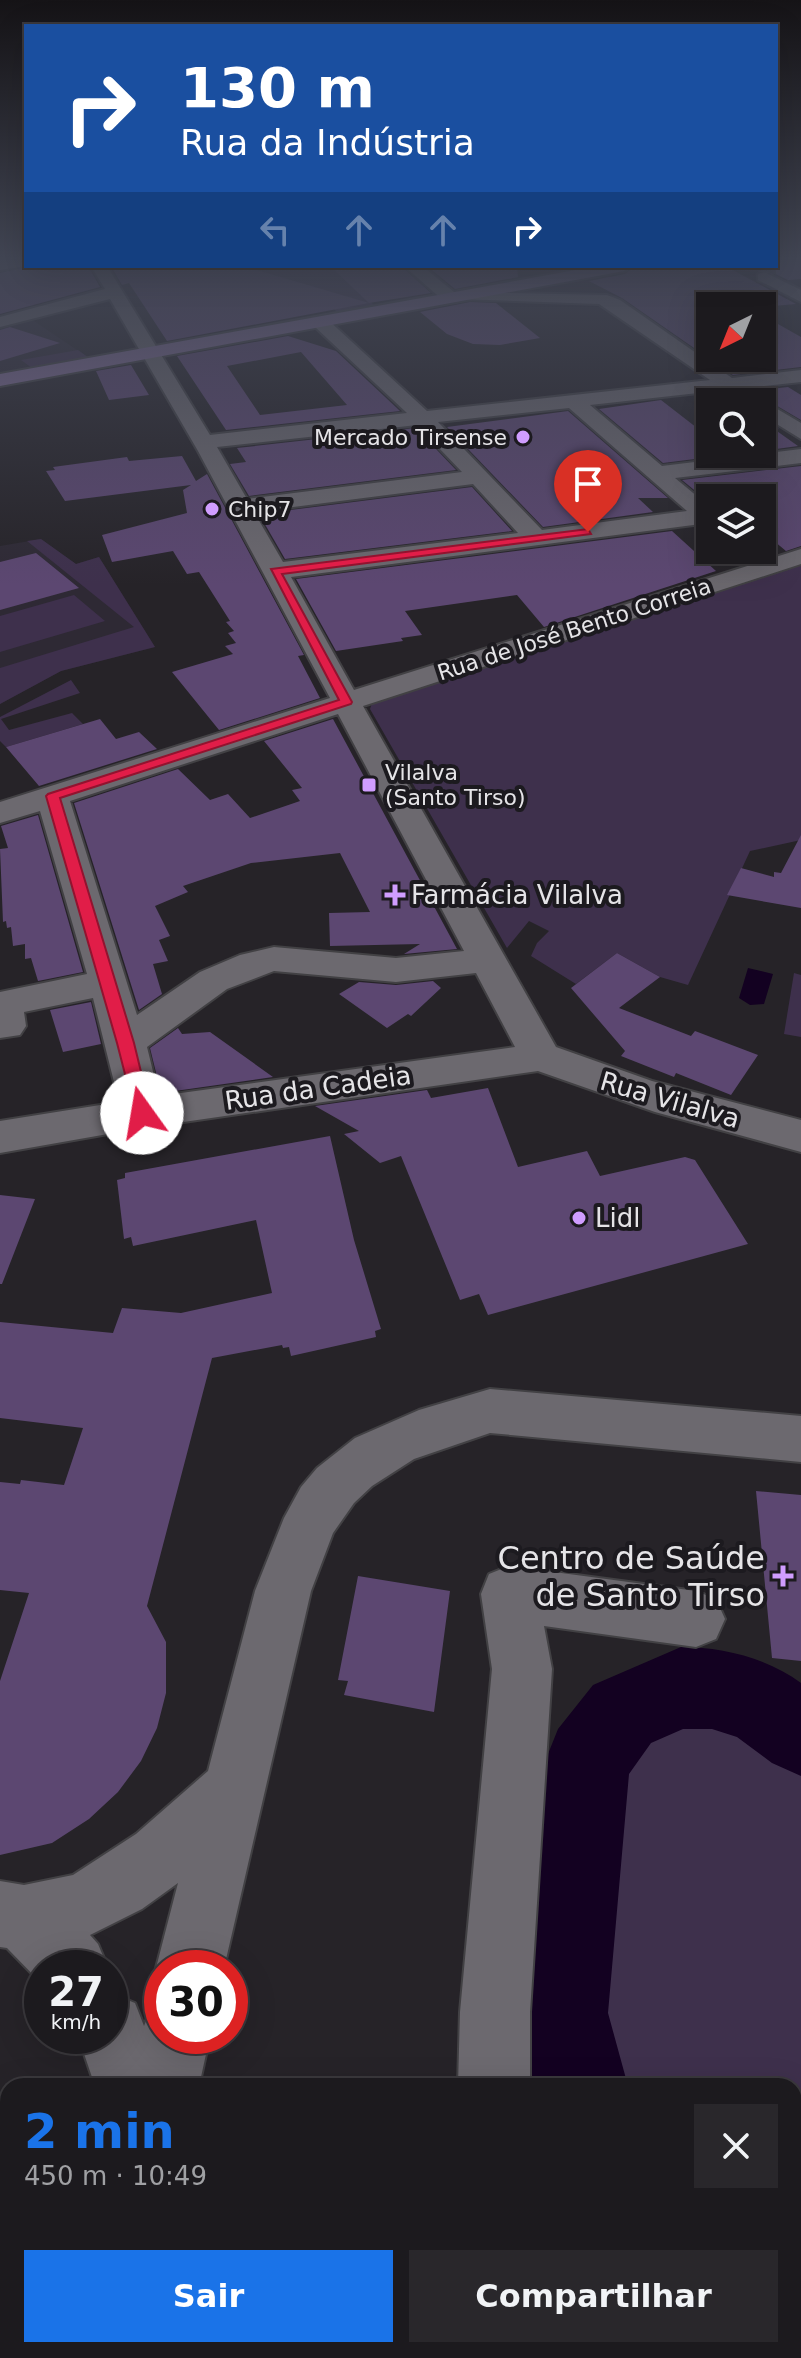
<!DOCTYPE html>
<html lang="pt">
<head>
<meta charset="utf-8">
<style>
	:root { --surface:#1c1a1e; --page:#29272b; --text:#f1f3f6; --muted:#a0a1a4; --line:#3a383c; --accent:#1a73e8 }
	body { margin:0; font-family:"DejaVu Sans",sans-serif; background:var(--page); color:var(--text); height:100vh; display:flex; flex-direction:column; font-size:30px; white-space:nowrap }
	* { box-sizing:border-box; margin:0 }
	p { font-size:26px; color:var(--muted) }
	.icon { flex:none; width:44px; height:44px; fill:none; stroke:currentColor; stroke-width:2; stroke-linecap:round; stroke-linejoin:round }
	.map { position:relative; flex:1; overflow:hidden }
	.sheet { position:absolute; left:0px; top:2078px; width:802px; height:280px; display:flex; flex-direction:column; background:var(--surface); border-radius:24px 24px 0 0; box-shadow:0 8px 32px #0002,0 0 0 2px var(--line) }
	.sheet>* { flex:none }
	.banner { position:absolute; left:24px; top:24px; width:754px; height:244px; border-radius:0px; box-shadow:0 8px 32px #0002,0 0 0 2px var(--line); background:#1a4fa0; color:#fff; overflow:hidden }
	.needle { width:52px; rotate:223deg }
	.fabs { position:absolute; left:696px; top:292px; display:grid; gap:16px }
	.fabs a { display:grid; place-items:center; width:80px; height:80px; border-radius:0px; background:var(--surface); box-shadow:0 8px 32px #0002,0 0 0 2px var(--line); font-size:40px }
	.speed { position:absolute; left:24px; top:1950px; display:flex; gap:16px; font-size:40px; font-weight:700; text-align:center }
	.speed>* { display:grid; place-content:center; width:104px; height:104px; border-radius:50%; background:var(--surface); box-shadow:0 8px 32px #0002,0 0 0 2px var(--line); line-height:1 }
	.speed small { font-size:20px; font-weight:400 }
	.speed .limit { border:12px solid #d22; background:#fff; color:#111 }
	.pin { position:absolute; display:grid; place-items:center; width:68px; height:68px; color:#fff; margin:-82px -34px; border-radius:50% 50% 50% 0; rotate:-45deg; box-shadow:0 0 8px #0007 }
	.pin .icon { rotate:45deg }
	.me { position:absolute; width:88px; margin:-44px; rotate:347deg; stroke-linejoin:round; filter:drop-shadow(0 0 6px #0008) }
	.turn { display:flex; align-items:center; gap:28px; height:168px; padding:0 24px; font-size:36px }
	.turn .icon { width:104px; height:104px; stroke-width:2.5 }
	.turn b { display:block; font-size:56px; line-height:68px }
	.lanes { display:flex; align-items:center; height:76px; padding:0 24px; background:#0003; justify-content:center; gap:40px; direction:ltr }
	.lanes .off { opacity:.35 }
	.round { display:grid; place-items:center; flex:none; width:84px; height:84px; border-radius:0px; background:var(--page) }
	.overview { display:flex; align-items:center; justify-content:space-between; height:136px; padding:0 24px }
	h1 { font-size:48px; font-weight:800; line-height:60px; color:var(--accent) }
	.action { display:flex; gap:16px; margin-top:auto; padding:16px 24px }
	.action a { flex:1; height:92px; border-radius:0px; background:var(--accent); color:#fff; font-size:32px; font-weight:800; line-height:92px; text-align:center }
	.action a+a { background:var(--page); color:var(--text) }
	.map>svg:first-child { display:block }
	.built { fill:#2e2934 }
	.green { fill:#3e304c }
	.water { fill:#130121 }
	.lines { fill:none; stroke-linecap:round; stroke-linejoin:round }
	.river { fill:#130121; fill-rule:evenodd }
	.building { fill:#5c4771; fill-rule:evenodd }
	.minor-casing { stroke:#424144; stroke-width:4 }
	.major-casing { stroke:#424144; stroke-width:4 }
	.minor { fill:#6c696f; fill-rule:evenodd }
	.major { fill:#836d98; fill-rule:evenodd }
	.route { fill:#e11d48; stroke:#92132f; stroke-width:2 }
	.poi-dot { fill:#d09dff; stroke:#1c1a1f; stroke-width:3 }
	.labels { text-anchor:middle; stroke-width:8; stroke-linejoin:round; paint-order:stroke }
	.far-poi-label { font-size:22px; fill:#e5e4e7; stroke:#1c1a1f; text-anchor:start }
	.far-street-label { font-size:22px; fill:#e5e4e7; stroke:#1c1a1f }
	.poi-label { font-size:26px; fill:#e5e4e7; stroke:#1c1a1f; text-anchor:start }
	.street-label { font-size:26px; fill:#e5e4e7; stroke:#1c1a1f }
	.near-poi-label { font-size:32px; fill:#e5e4e7; stroke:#1c1a1f; text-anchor:end }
</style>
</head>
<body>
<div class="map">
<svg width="801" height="2358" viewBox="0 0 801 2358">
	<rect width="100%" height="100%" fill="#262328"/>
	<!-- built -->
	<path class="built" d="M28,317L89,358L0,374V325Z
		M41,539L76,564L99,557L155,647L61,671L0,704V546Z"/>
	<!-- green -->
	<path class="green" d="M258,266H331L375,306L337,312L317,291L225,285Z
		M78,350L89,358L32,368L21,360Z
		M41,539L76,564L99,557L155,647L61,671L0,704V668L134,627L27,541Z
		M801,564V840L750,851L688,985L660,977L617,953L576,984L531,956L537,943L549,931L529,921L507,948L370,709L372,703Z
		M74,595L105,621L0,652V616Z
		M71,680L80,693L1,719L9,730L72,713L83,724L6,747L0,741V717Z
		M794,973L801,975V1037L784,1034Z
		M707,1696L754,1712L801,1746V2358H680L677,2350H794V2086H594L571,2008L595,1786L619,1732L672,1702Z"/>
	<!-- water -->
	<path class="water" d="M748,968L773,974L764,1004L750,1005L739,998Z"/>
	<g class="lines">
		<!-- river -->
		<path class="river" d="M681,1647C722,1647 768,1658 801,1683V1776L772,1763L737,1737L712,1729H683L651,1743L629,1774L608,2013L628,2086H530L512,2013L546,1759L558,1729L593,1685Z
			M604,2350H714L717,2358H607Z"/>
	</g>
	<!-- building -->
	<path class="building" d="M776,255H801V279L788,280L776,274Z
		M29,266H88L100,287L0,314V273Z
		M111,266H243L369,303L167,341L129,283L122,285Z
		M330,266H401L431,293L369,303Z
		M427,266H517L518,277L455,289Z
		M635,266H725L796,304L762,307L710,306V358H762V315L801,337V367L733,375L622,298L589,281L625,274Z
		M470,302L496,303L540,338L500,345L473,344L447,334L420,312Z
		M10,327L60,343L0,361V330Z
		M288,336L336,351L400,411L226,430L177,356ZM301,352L347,405L260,415L227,366Z
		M131,365L149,395L109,400L96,371Z
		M788,387L801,395V420L762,397V390Z
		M661,400L710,438V454H735L663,463L599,409Z
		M568,411L668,498H638L653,512L543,527L447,427Z
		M762,419L779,429H774L798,446L762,451Z
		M416,428L456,470L249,496L230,464L246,462L237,448Z
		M182,456L196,481L207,474L304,655L298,656L320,698L219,730L172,672L233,654L225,646L236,643L228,633L234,631L226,622L230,621L199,572L187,574L173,551L112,562L102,535L187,513L183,490L191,485L65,501L46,471L55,470L53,467L127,457L129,461Z
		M801,466V546L786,551L762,531V498H704L682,480Z
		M472,487L512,531L285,559L259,514Z
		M672,531L716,571L544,627L517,595L405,611L422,635L401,638L403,641L336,651L296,579Z
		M36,553L79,588L0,610V562Z
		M100,719L116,739L139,732L157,749L39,786L6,747Z
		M333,719L457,949L404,954L420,944L330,946L329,913L370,912L340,853L251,863L183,886L188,892L155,906L170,936L159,940L168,961L153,964L162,994L139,1010L74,803L178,769L210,800L228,794L250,818L300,801L292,790L302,788L264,741Z
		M38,815L83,972L38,981L31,958L25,959V944L13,946L11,927L7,928L6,921L3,922L0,849L8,848L1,826Z
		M801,835V908L727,895L741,868L774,877V872L781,873Z
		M617,953L660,977L619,1008L691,1036L695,1031L758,1055L731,1095L676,1073L674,1077L621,1056L625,1051L571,988Z
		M433,981L441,988L411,1016L408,1014L387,1028L339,994L359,982L396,985Z
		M91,1002L101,1044L63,1052L50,1010Z
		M178,1028L182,1034L210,1032L273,1077L161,1093L150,1048Z
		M488,1088L518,1167L587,1151L600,1176L685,1157L695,1160L748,1244L488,1315L479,1294L460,1300L401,1156L380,1163L344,1134L359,1131L315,1106L427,1090L431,1098Z
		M330,1136L354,1240L381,1329L375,1331L376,1337L291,1356L289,1347L283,1348L282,1345L212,1358L147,1606L166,1642V1693L157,1728L141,1761L118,1792L89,1819L52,1843L0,1855V1681L29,1593L0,1590V1482L20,1484L21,1480L64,1485L83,1428L0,1418V1322L113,1333L122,1308L181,1313L272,1293L256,1220L133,1246L131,1237L124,1239L117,1180L125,1178V1173Z
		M0,1195L35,1199L2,1284H0Z
		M756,1491L801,1495V1661L772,1658Z
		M358,1576L450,1591L434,1712L344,1695L348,1681L338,1680Z"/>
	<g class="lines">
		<!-- minor casing -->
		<g class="minor-casing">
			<path id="minor" d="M26,256V266L0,270V260Z
				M91,266H107L210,435L407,413L314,326L311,322L320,317L326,318L427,411L710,380L599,304L457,299L444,301L404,266H422L454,292L607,295L620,300L732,378L801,370V382L747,388L750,392L740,398L725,390L590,405L662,466L801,449V463L675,478L710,507V526L701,524L291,577L354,690L801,549V564L363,706L556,1047L652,1081L801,1120V1152L655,1112L538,1071L142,1128L0,1153V1121L119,1102L93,998L24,1012L26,1026L20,1035L0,1038V992L87,974L40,811L0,823V802L330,698L198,451L110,299L0,327V317L105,289ZM569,408L687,511L542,530L438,422ZM417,425L462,472L247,499L217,447ZM473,484L518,533L283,562L254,512ZM338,714L464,951L396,958L274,947L240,955L200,972L137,1015L70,801ZM274,971L396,982L476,973L515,1047L159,1096L147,1047L227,989Z
				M764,272L801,290V302L758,280V274Z
				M762,400L801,423V439L762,415V402H755Z
				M490,1389L801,1416V1462L490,1433L414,1459L372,1486L354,1503L333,1533L311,1591L224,1968H162V1983L156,1968L178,1883L142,1909L90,1935L98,1944L108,1968H42V1984L7,1948L0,1947V1881L24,1885L73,1875L136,1834L208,1771L255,1591L284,1518L301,1487L317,1468L355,1438L419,1410Z
				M509,1566L696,1591L716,1599L725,1619L716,1639L696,1647L544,1626L552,1669L530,2012V2086H458L460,2012L492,1669L481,1594L489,1574Z
				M110,1993L135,2003L144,2026L150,2011L162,2006V2036H210L199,2086H95L78,2036H110Z
				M64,2350H144L142,2358H62Z
				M488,2350H568L571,2358H491Z"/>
		</g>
		<!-- major casing -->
		<g class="major-casing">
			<path id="major" d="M598,266H632L624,271L0,386V374Z"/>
		</g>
		<!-- minor -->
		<use href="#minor" class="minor"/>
		<!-- major -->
		<use href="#major" class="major"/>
	</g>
	<!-- sky -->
	<linearGradient id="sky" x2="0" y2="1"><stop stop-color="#151316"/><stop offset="0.44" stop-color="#414553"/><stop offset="1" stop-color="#414553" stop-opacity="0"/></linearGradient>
	<rect width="801" height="585" fill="url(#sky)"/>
	<!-- route -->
	<path class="route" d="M588,529L591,534L282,574L352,702L351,704L60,798L134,1043L151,1113L148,1117H136L117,1043L46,796L48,794L339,700L271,569Z"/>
	<!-- markers -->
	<g class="poi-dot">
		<circle cx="523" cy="437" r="8"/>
		<circle cx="212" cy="509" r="8"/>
		<rect x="361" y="777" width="16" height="16" rx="4"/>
		<path d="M391 883h8v8h8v8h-8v8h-8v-8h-8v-8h8z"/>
		<circle cx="579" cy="1218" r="8"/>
		<path d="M779 1564h8v8h8v8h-8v8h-8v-8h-8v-8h8z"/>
	</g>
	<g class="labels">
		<!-- far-poi labels -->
		<g class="far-poi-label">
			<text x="507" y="445" text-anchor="end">Mercado Tirsense</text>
			<text x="228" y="517">Chip7</text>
			<text x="385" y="780">Vilalva<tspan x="385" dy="25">(Santo Tirso)</tspan></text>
		</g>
		<!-- far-street labels -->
		<g class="far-street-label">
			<text transform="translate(574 629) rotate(-18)" y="8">Rua de José Bento Correia</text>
		</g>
		<!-- poi labels -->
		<g class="poi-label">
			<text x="411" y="904">Farmácia Vilalva</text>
			<text x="595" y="1227">Lidl</text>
		</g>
		<!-- street labels -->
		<g class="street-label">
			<text transform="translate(318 1088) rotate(-8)" y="9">Rua da Cadeia</text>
			<text transform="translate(670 1100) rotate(16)" y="9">Rua Vilalva</text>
		</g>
		<!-- near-poi labels -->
		<g class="near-poi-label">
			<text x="765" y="1569">Centro de Saúde<tspan x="765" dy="37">de Santo Tirso</tspan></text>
		</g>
	</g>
</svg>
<div class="fabs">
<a><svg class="needle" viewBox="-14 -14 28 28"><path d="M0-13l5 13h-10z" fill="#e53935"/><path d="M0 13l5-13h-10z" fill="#a0a1a4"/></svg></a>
<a><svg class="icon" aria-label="search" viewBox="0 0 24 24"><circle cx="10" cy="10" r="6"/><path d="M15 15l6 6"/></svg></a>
<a><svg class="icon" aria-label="layers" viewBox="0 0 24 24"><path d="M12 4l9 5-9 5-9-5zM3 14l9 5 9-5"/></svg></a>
</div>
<div class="speed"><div>27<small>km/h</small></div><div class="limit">30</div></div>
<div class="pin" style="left:588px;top:532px;background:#d93025"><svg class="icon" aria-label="arrive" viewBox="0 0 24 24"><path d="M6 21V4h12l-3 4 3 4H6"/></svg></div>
<svg class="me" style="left:142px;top:1113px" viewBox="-20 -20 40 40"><circle r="19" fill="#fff"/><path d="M0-13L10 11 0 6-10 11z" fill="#e11d48"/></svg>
<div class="banner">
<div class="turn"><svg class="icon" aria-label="right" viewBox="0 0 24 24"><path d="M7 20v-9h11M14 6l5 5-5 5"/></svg><div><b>130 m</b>Rua da Indústria</div></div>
<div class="lanes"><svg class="icon off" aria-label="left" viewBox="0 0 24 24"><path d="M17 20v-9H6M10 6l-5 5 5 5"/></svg><svg class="icon off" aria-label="ahead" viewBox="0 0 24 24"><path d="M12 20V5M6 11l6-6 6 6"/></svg><svg class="icon off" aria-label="ahead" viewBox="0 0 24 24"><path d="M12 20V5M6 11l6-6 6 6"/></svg><svg class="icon" aria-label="right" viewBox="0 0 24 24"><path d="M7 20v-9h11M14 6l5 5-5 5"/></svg></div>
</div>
<section class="sheet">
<div class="overview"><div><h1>2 min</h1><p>450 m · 10:49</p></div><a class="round"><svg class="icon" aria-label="close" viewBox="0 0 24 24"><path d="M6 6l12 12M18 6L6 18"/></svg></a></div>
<div class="action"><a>Sair</a><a>Compartilhar</a></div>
</section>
</div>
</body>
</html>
